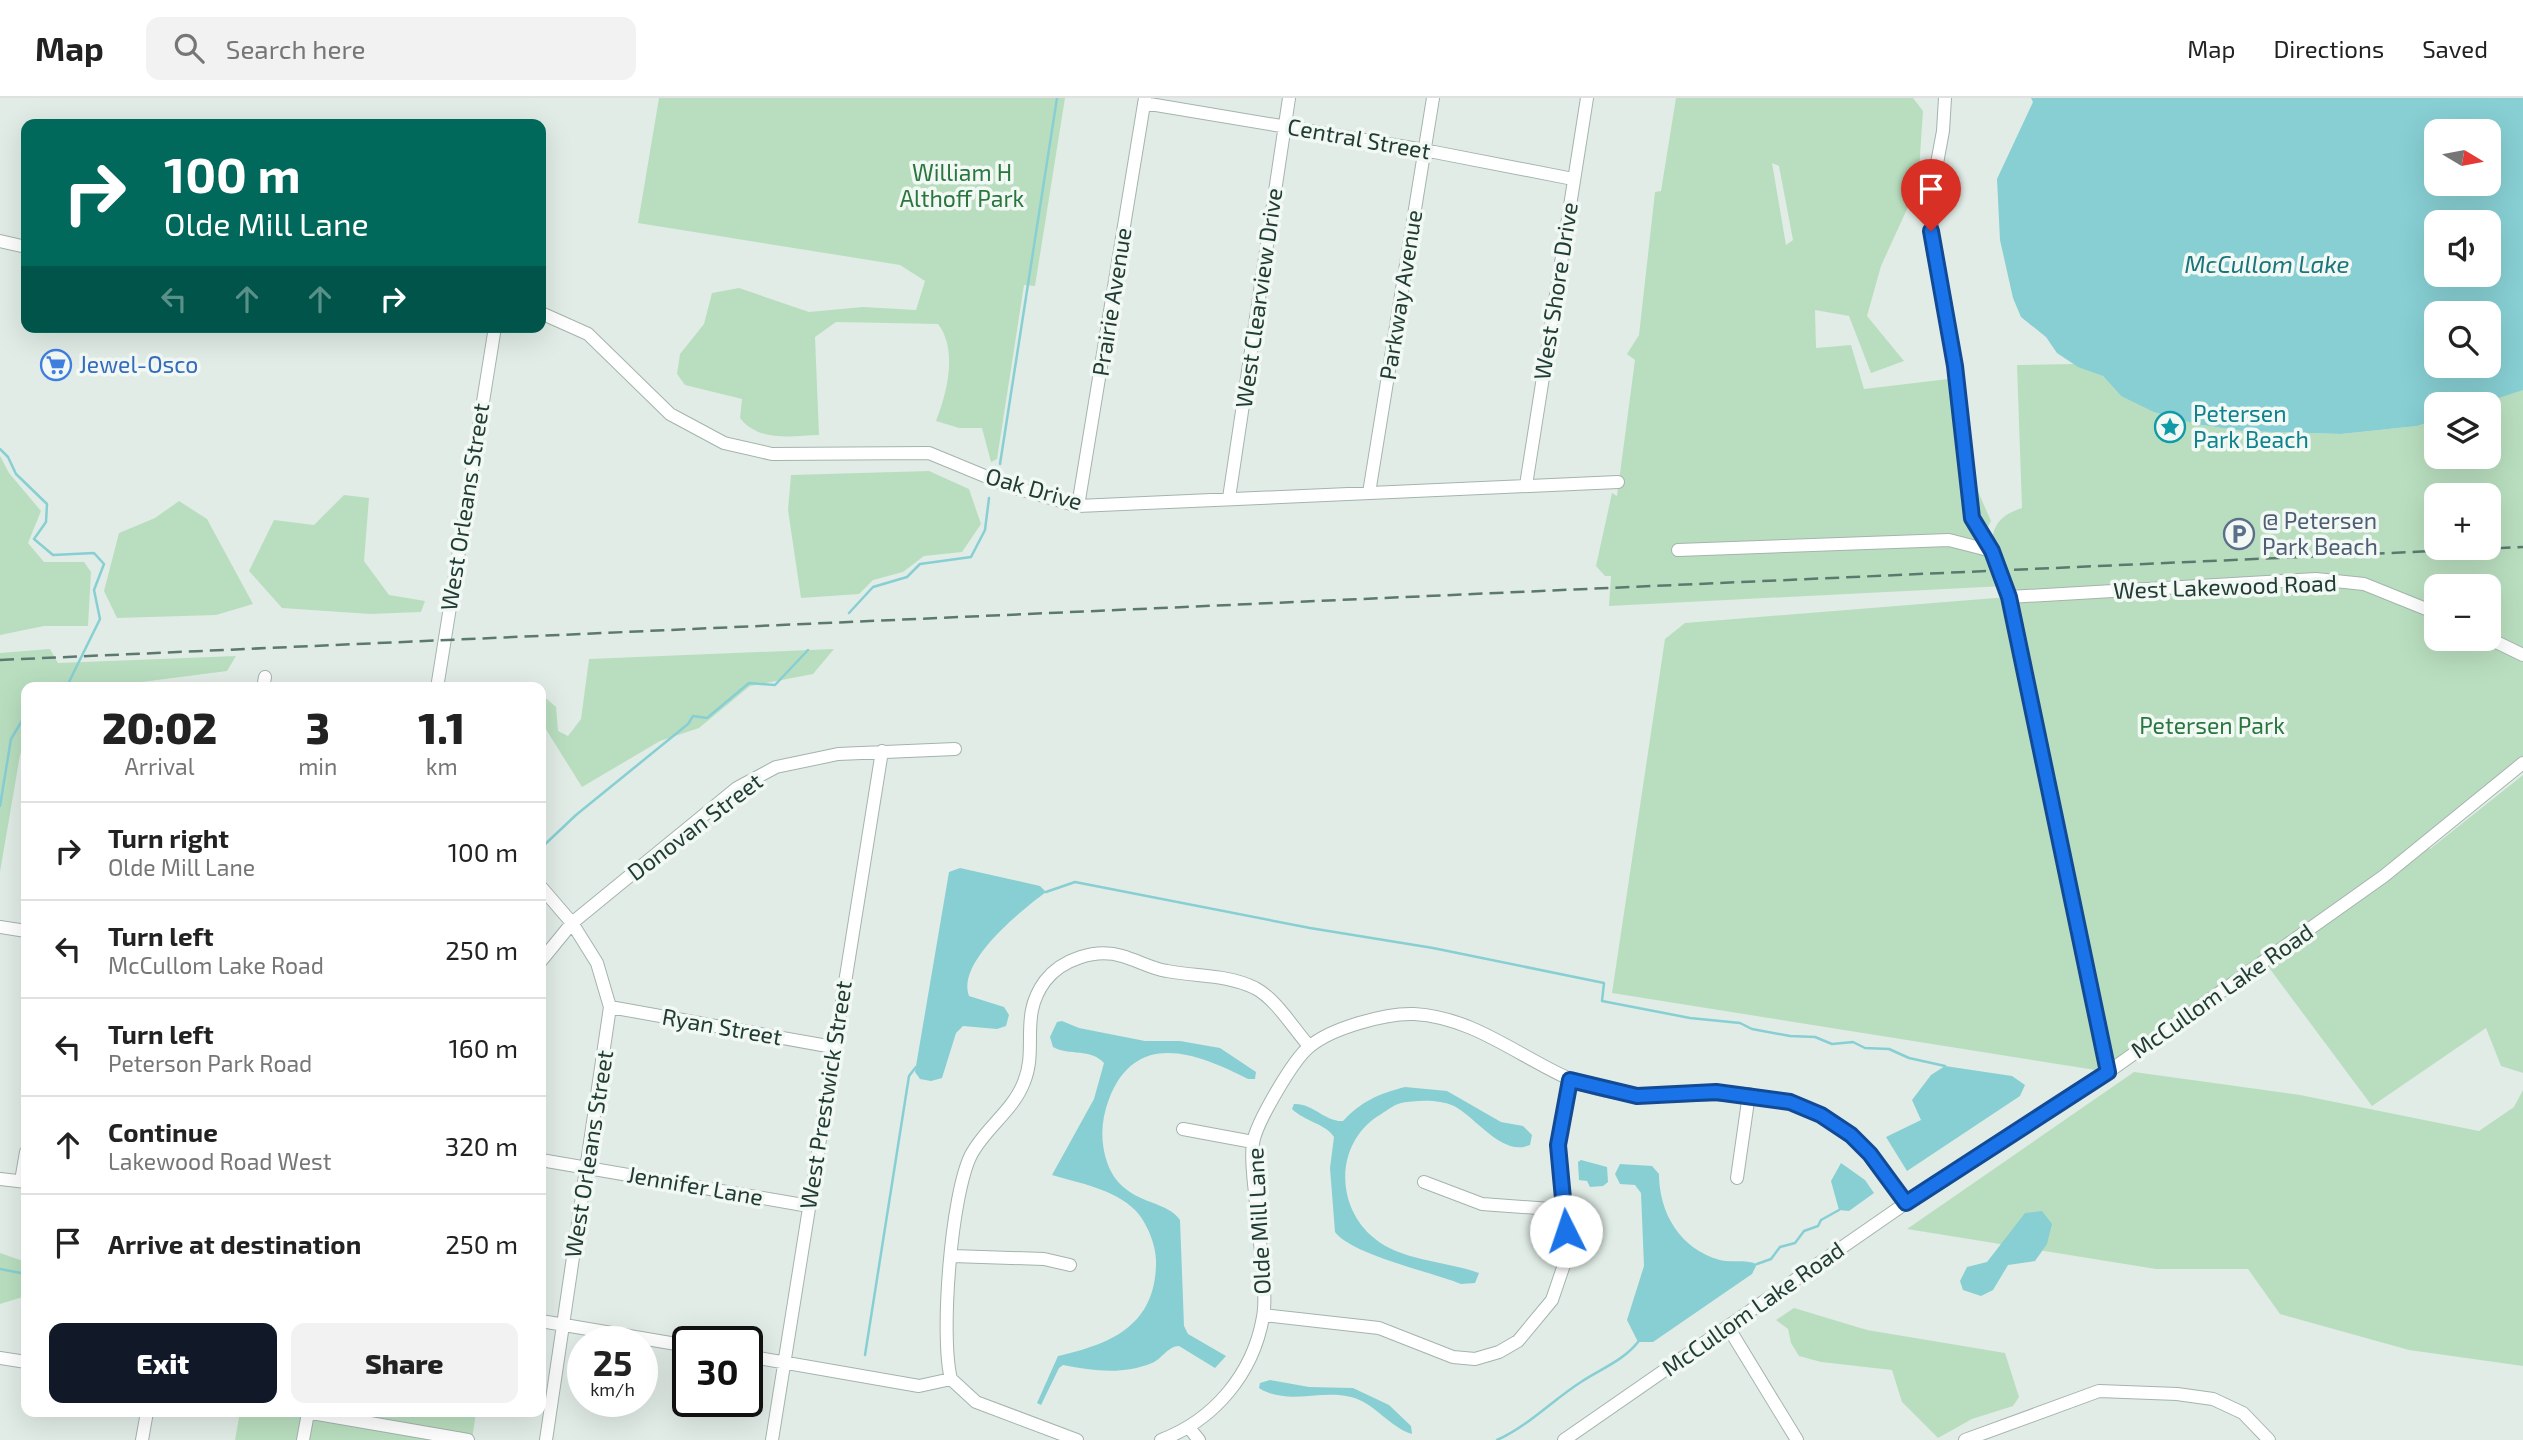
<!DOCTYPE html>
<html lang="en">
<head>
<meta charset="utf-8">
<style>
	:root { --surface:#fff; --page:#f2f2f2; --text:#222; --muted:#767676; --line:#e0e0e0; --accent:#111827 }
	body { margin:0; font-family:"Exo 2",sans-serif; background:var(--page); color:var(--text); height:100vh; display:flex; flex-direction:column; font-size:26px; white-space:nowrap }
	* { box-sizing:border-box; margin:0 }
	p { font-size:23px; color:var(--muted) }
	.icon { flex:none; width:38px; height:38px; fill:none; stroke:currentColor; stroke-width:2; stroke-linecap:round; stroke-linejoin:round }
	.map { position:relative; flex:1; overflow:hidden }
	.details { position:absolute; left:21px; top:584px; width:525px; height:735px; display:flex; flex-direction:column; background:var(--surface); border-radius:14px; box-shadow:0 7px 28px #0002 }
	.details>* { flex:none }
	.guide { position:absolute; left:21px; top:21px; width:525px; height:214px; border-radius:14px; box-shadow:0 7px 28px #0002; background:#00695c; color:#fff; overflow:hidden }
	.needle { width:46px; rotate:100deg }
	.controls { position:absolute; left:2424px; top:21px; display:grid; gap:14px }
	.controls a { display:grid; place-items:center; width:77px; height:77px; border-radius:14px; background:var(--surface); box-shadow:0 7px 28px #0002; font-size:35px }
	.speed { position:absolute; left:567px; top:1228px; display:flex; gap:14px; font-size:35px; font-weight:700; text-align:center }
	.speed>* { display:grid; place-content:center; width:91px; height:91px; border-radius:50%; background:var(--surface); box-shadow:0 7px 28px #0002; line-height:1 }
	.speed small { font-size:18px; font-weight:400 }
	.speed .limit { border:4px solid #111; border-radius:10px; background:#fff; color:#111 }
	.pin { position:absolute; display:grid; place-items:center; width:60px; height:60px; color:#fff; margin:-72px -30px; border-radius:50% 50% 50% 0; rotate:-45deg; box-shadow:0 0 7px #0007 }
	.pin .icon { rotate:45deg }
	.me { position:absolute; width:77px; margin:-38px; rotate:356deg; stroke-linejoin:round; filter:drop-shadow(0 0 5px #0008) }
	.turn { display:flex; align-items:center; gap:24px; height:147px; padding:0 28px; font-size:32px }
	.turn .icon { width:91px; height:91px; stroke-width:2.5 }
	.turn b { display:block; font-size:49px; line-height:60px }
	.lanes { display:flex; align-items:center; height:66px; padding:0 28px; background:#0003; justify-content:center; gap:35px; direction:ltr }
	.lanes .off { opacity:.35 }
	.eta { display:flex; justify-content:space-evenly; align-items:center; height:119px; text-align:center }
	.eta b { font-size:42px; font-weight:800; line-height:49px }
	.action { display:flex; gap:14px; margin-top:auto; padding:14px 28px }
	.action a { flex:1; height:80px; border-radius:14px; background:var(--accent); color:#fff; font-size:28px; font-weight:800; line-height:80px; text-align:center }
	.action a+a { background:var(--page); color:var(--text) }
	ul { padding:0; list-style:none }
	li { display:flex; align-items:center; gap:21px; height:98px; padding:0 28px; border-top:2px solid var(--line) }
	li div { flex:1 }
	li b { display:block; font-size:26px }
	li em { font-style:normal }
	header { display:flex; align-items:center; gap:42px; box-sizing:border-box; height:98px; padding:0 35px; background:var(--surface); border-bottom:2px solid var(--line) }
	header strong { font-size:33px }
	nav { display:flex; gap:38px; margin-inline-start:auto; font-size:24px }
	.search { width:490px; height:63px; background:var(--page); display:flex; align-items:center; gap:18px; box-sizing:border-box; padding:0 24px; border-radius:14px; color:var(--muted); font-size:26px }
	.map>svg:first-child { display:block }
	.green { fill:#b9debf; fill-rule:evenodd }
	.water { fill:#87cfd3; fill-rule:evenodd }
	.lines { fill:none; stroke-linecap:round; stroke-linejoin:round }
	.stream { stroke:#87cfd3; stroke-width:2.5 }
	.minor-casing { stroke:#a4b4ad; stroke-width:14 }
	.minor { stroke:#fff; stroke-width:12 }
	.rail { stroke:#5b796e; stroke-width:2.5; stroke-dasharray:14 7; stroke-linecap:butt }
	.route-casing { stroke:#114b97; stroke-width:18 }
	.route { stroke:#1a73e8; stroke-width:12 }
	.labels { text-anchor:middle; stroke-width:7; stroke-linejoin:round; paint-order:stroke }
	.street-label { font-size:23px; fill:#213d33; stroke:#f2f8f4 }
	.park-label { font-size:23px; fill:#29763f; stroke:#f2f8f4 }
	.shop-label { font-size:23px; fill:#366cbe; stroke:#f2f8f4; text-anchor:start }
	.culture-label { font-size:23px; fill:#0d838f; stroke:#f2f8f4; text-anchor:start }
	.service-label { font-size:23px; fill:#4e5e75; stroke:#f2f8f4; text-anchor:start }
	.water-label { font-size:24px; font-style:italic; fill:#19757b; stroke:#f2f8f4 }
</style>
</head>
<body>
<header>
<strong>Map</strong>
<div class="search"><svg class="icon" aria-label="search" viewBox="0 0 24 24"><circle cx="10" cy="10" r="6"/><path d="M15 15l6 6"/></svg>Search here</div>
<nav><a>Map</a><a>Directions</a><a>Saved</a></nav>
</header>
<div class="map">
<svg width="2523" height="1342" viewBox="0 0 2523 1342">
	<rect width="100%" height="100%" fill="#e1ece6"/>
	<!-- green -->
	<path class="green" d="M659,0H1065L1035,188L1024,187L997,361L991,364L982,330H959L936,323C947,295 958,252 938,226L836,224L815,239L819,337C792,338 758,344 740,320L742,301L685,287L677,276L680,256L704,226L712,195L739,190L809,214L863,209L916,212L925,183L900,167L638,125Z
		M1676,0H1913L1923,13L1918,87L1881,168L1867,218L1904,263L1871,275L1849,218L1815,212L1816,250L1851,247L1864,291L1957,280L1969,387L1976,389L1991,423L1983,438L1992,451C1991,428 2000,417 2022,410L2017,267L2074,266L2103,278L2121,298L2196,326L2242,333L2341,336L2417,328L2436,322V359H2488V306H2480L2523,291V665L2425,745L2430,751L2523,677V975L2501,968L2486,930L2372,1008L2264,863L2108,974L1612,895L1665,541L1685,525L2008,499L2005,488L1609,508L1611,478H1605L1596,468L1612,395L1617,398L1635,262L1627,256L1639,237L1655,94L1661,93ZM1772,65L1779,68L1793,142L1786,147ZM2436,397H2488V450H2436ZM2436,488H2488V541H2436Z
		M0,358L9,375L41,413L28,445L44,464H84L91,474L88,528H44L0,537Z
		M929,373L969,391L981,426L962,454L924,458L903,474L873,482L859,496L801,500L788,412L791,377Z
		M344,397L369,400L364,463L389,497L425,503L421,514L370,516L282,510L249,473L274,422L314,427Z
		M179,403L207,421L253,506L216,517L117,520L104,493L119,435L155,420Z
		M50,551L58,565L236,558L227,573L95,590H26V642L20,657L0,774V555Z
		M834,551L813,576L750,588L699,630L660,643L582,689L542,625L541,596L556,609L558,633L568,638L581,621L589,561Z
		M2134,974L2300,997L2479,1033L2514,1009L2523,992V1268L2409,1252L2280,1216L2248,1171H2156L1907,1131Z
		M0,1155L23,1163L26,1198L0,1206Z
		M1794,1210L1867,1232L2005,1255L2019,1299L2013,1308L1972,1321L1938,1340L1902,1304L1892,1272L1821,1264L1799,1258L1791,1245L1788,1231L1776,1222Z
		M240,1314H476L472,1342H235Z"/>
	<!-- water -->
	<path class="water" d="M2031,0H2523V292L2480,306H2436V322L2417,328L2341,336L2242,333L2196,326L2154,314L2121,298L2103,278L2078,269L2057,255L2046,239L2021,219L2013,200L2000,142L1997,81L2033,4ZM2488,33V86H2436V33ZM2436,124H2488V177H2436ZM2436,215H2488V268H2436Z
		M960,770L1040,788L1046,794C1022,812 956,864 969,898L1004,909L1009,917L1006,928L997,931L963,928L956,935L942,980L931,983L920,981L915,974L949,774Z
		M1062,923L1079,930L1145,943H1180L1220,950L1256,974L1255,981H1248C1197,955 1136,931 1109,1001C1101,1022 1100,1043 1107,1064C1122,1108 1166,1100 1180,1122L1184,1228L1188,1236L1226,1258L1215,1270L1179,1248C1168,1248 1162,1261 1152,1265C1123,1277 1093,1273 1063,1267L1059,1270L1041,1307L1037,1305L1058,1258C1112,1246 1155,1227 1156,1166C1157,1149 1147,1124 1135,1112C1114,1091 1079,1085 1052,1077L1094,1001L1104,965C1091,950 1069,958 1053,949L1050,939L1057,924Z
		M1945,968L2012,978L2025,987L2020,998L1907,1073L1886,1039L1921,1022L1912,1002L1931,977Z
		M1405,989L1447,993L1501,1024L1523,1028L1532,1037L1530,1047C1502,1059 1477,1020 1454,1008C1439,1001 1417,1002 1401,1005C1393,1007 1385,1014 1378,1018C1335,1046 1335,1108 1374,1140C1401,1163 1446,1163 1479,1175L1475,1185L1461,1186C1432,1174 1352,1157 1335,1134L1330,1070L1334,1039C1326,1026 1304,1023 1292,1011L1294,1006C1313,1005 1325,1024 1343,1023C1362,1003 1378,996 1405,989Z
		M1581,1062L1607,1069L1608,1084L1603,1088L1590,1089L1587,1083L1579,1082L1578,1064Z
		M1841,1065L1865,1082L1874,1095L1849,1113L1839,1112L1831,1083Z
		M1620,1066L1652,1068L1659,1076C1659,1115 1680,1151 1720,1162C1732,1165 1744,1161 1757,1166L1752,1176L1653,1244H1638L1627,1222L1644,1168L1641,1095L1635,1087L1620,1086L1615,1076Z
		M2042,1113L2052,1126L2047,1146L2035,1163L2008,1167L1993,1192L1981,1198L1963,1192L1960,1183L1967,1169L1987,1164L2025,1115Z
		M1270,1282L1309,1289L1353,1290L1389,1307L1411,1328L1412,1336C1389,1329 1375,1305 1351,1299C1320,1291 1287,1308 1259,1290L1260,1285Z"/>
	<g class="lines">
		<!-- stream -->
		<path class="stream" d="M0,351L8,359L16,376L47,406L46,424L34,441L53,457L94,455L104,466L94,492L100,521L66,590
			M1000,366L1057,0
			M849,515L873,489L907,479L920,466L971,459L985,432L989,400
			M0,708L11,641L26,616
			M541,750L576,717L688,626L693,618L707,620L749,585L775,587L808,552
			M1046,794L1075,784L1310,830L1433,850L1604,885L1602,903L1690,920L1740,925L1752,931L1790,938L1815,939L1832,946L1853,944L1865,950L1889,951L1909,960L1945,968
			M1757,1166L1771,1161L1780,1149L1795,1145L1804,1133L1818,1128L1821,1122L1839,1112
			M0,1171L26,1176
			M865,1257L909,978L916,969
			M1497,1342C1527,1329 1554,1301 1581,1284C1601,1271 1624,1262 1638,1244"/>
		<!-- minor casing -->
		<g class="minor-casing">
			<path id="minor" d="M1945,0L1943,33L1932,92V149L1956,268L1972,420L1992,453L2009,499L2108,974
				M1144,5L1424,52L1573,81
				M0,143L26,149
				M541,215L588,236L670,316L724,345L772,356L929,355L1009,388L1078,408L1618,384
				M1526,387L1587,0
				M1369,395L1433,0
				M1229,400L1289,0
				M1078,408L1145,0
				M1678,452L1949,442L1992,453
				M2009,499L2316,481L2364,486L2436,515
				M2488,540L2523,557
				M263,590L265,579
				M437,590L495,229
				M541,789L572,825L597,865L610,909L546,1342
				M0,829L26,833
				M541,863L572,825L737,690L776,669L838,656L955,651
				M610,909L833,949
				M1183,1031L1253,1044
				M541,1062L809,1108
				M1737,1080L1749,996
				M0,1081L26,1084
				M21,1083L26,1054
				M1424,1084L1482,1106L1565,1112
				M953,1158L1044,1161L1070,1167
				M1264,1217L1379,1230L1453,1259L1475,1261L1499,1254L1518,1243L1552,1202L1568,1155L1558,1047L1570,982
				M541,1223L688,1248
				M1728,1229L1797,1342
				M747,1258L919,1288L951,1281
				M0,1260L26,1264
				M951,1281C940,1238 951,1097 971,1057C985,1030 1013,1013 1024,984C1038,950 1019,918 1045,883C1062,861 1096,850 1122,858C1137,862 1152,871 1167,873C1198,879 1226,876 1255,890C1276,901 1293,930 1309,948
				M951,1281L976,1304L1077,1342
				M306,1314L468,1342
				M1190,1331L1199,1342
				M142,1342L147,1314
				M303,1342L308,1315
				M772,1342L882,653
				M1161,1342C1214,1322 1253,1276 1263,1219C1268,1194 1258,1135 1256,1107C1255,1088 1250,1064 1253,1045C1256,1025 1293,962 1309,949C1331,930 1386,915 1414,916C1487,920 1538,978 1606,993C1677,1007 1753,980 1821,1017C1859,1037 1881,1071 1906,1105
				M1564,1342L1906,1105L2108,974L2384,778L2523,665
				M1965,1342L2099,1293L2177,1296L2213,1301L2243,1315L2269,1342"/>
		</g>
		<!-- minor -->
		<use href="#minor" class="minor"/>
		<!-- rail -->
		<path class="rail" d="M0,562L2523,449"/>
	</g>
	<g class="lines">
		<!-- route casing -->
		<g class="route-casing">
			<path id="route" d="M1566,1133L1558,1047L1570,982L1637,998L1716,994L1790,1004L1821,1017L1851,1037L1870,1056L1906,1105L2108,974L2009,499L1992,453L1972,420L1955,268L1931,133"/>
		</g>
		<!-- route -->
		<use href="#route" class="route"/>
	</g>
	<!-- icons -->
	<defs>
		<g id="supermarket-ring" transform="scale(1.575)"><circle r="9.5" fill="#f2f8f4" stroke="#3f7fe0" stroke-width="1.5"/><path d="M-6-5.5h2.5l.6 2H6L4.5 2H-2.5L-4.4-4H-6ZM-1.5 3.2a1.3 1.3 0 1 0 .1 0ZM3 3.2a1.3 1.3 0 1 0 .1 0Z" fill="#3f7fe0"/></g>
		<g id="sight-ring" transform="scale(1.575)"><circle r="9.5" fill="#f2f8f4" stroke="#0f9aa8" stroke-width="1.5"/><path d="M0-6L1.8-2.2L6-1.7L2.9 1.2L3.7 5.4L0 3.3L-3.7 5.4L-2.9 1.2L-6-1.7L-1.8-2.2Z" fill="#0f9aa8"/></g>
		<g id="parking-ring" transform="scale(1.575)"><circle r="9.5" fill="#f2f8f4" stroke="#5c6f8a" stroke-width="1.5"/><path d="M-3.5-5.5H1a3.5 3.5 0 0 1 0 7H-1V5.5H-3.5ZM-1-3.4V-.6H.8a1.4 1.4 0 0 0 0-2.8Z" fill="#5c6f8a"/></g>
	</defs>
	<g fill-rule="evenodd">
		<use href="#supermarket-ring" x="56" y="267"/>
		<use href="#sight-ring" x="2170" y="329"/>
		<use href="#parking-ring" x="2239" y="436"/>
	</g>
	<g class="labels">
		<!-- street labels -->
		<g class="street-label">
			<text transform="translate(1359 41) rotate(10)" y="8">Central Street</text>
			<text transform="translate(1556 193) rotate(-81)" y="8">West Shore Drive</text>
			<text transform="translate(1401 197) rotate(-81)" y="8">Parkway Avenue</text>
			<text transform="translate(1259 200) rotate(-82)" y="8">West Clearview Drive</text>
			<text transform="translate(1112 204) rotate(-81)" y="8">Prairie Avenue</text>
			<text transform="translate(1034 391) rotate(16)" y="8">Oak Drive</text>
			<text transform="translate(465 409) rotate(-81)" y="8">West Orleans Street</text>
			<text transform="translate(2225 489) rotate(-2)" y="8">West Lakewood Road</text>
			<text transform="translate(695 729) rotate(-37)" y="8">Donovan Street</text>
			<text transform="translate(2222 893) rotate(-35)" y="8">McCullom Lake Road</text>
			<text transform="translate(722 929) rotate(10)" y="8">Ryan Street</text>
			<text transform="translate(826 997) rotate(-81)" y="8">West Prestwick Street</text>
			<text transform="translate(589 1056) rotate(-81)" y="8">West Orleans Street</text>
			<text transform="translate(695 1088) rotate(10)" y="8">Jennifer Lane</text>
			<text transform="translate(1259 1123) rotate(-93)" y="8">Olde Mill Lane</text>
			<text transform="translate(1753 1211) rotate(-35)" y="8">McCullom Lake Road</text>
		</g>
		<!-- park labels -->
		<g class="park-label">
			<text x="962" y="83">William H<tspan x="962" dy="26">Althoff Park</tspan></text>
			<text x="2212" y="636">Petersen Park</text>
		</g>
		<!-- shop labels -->
		<g class="shop-label">
			<text x="79" y="275">Jewel-Osco</text>
		</g>
		<!-- culture labels -->
		<g class="culture-label">
			<text x="2193" y="324">Petersen<tspan x="2193" dy="26">Park Beach</tspan></text>
		</g>
		<!-- service labels -->
		<g class="service-label">
			<text x="2262" y="431">@ Petersen<tspan x="2262" dy="26">Park Beach</tspan></text>
		</g>
		<!-- water labels -->
		<g class="water-label">
			<text x="2267" y="175">McCullom Lake</text>
		</g>
	</g>
</svg>
<div class="controls">
<a><svg class="needle" viewBox="-14 -14 28 28"><path d="M0-13l5 13h-10z" fill="#e53935"/><path d="M0 13l5-13h-10z" fill="#767676"/></svg></a>
<a><svg class="icon" aria-label="sound" viewBox="0 0 24 24"><path d="M4 9h4l5-4v14l-5-4H4zM17 9q2 3 0 6"/></svg></a>
<a><svg class="icon" aria-label="search" viewBox="0 0 24 24"><circle cx="10" cy="10" r="6"/><path d="M15 15l6 6"/></svg></a>
<a><svg class="icon" aria-label="layers" viewBox="0 0 24 24"><path d="M12 4l9 5-9 5-9-5zM3 14l9 5 9-5"/></svg></a>
<a>+</a>
<a>−</a>
</div>
<div class="speed"><div>25<small>km/h</small></div><div class="limit">30</div></div>
<div class="pin" style="left:1931px;top:133px;background:#d93025"><svg class="icon" aria-label="arrive" viewBox="0 0 24 24"><path d="M6 21V4h12l-3 4 3 4H6"/></svg></div>
<svg class="me" style="left:1566px;top:1133px" viewBox="-20 -20 40 40"><circle r="19" fill="#fff"/><path d="M0-13L10 11 0 6-10 11z" fill="#1a73e8"/></svg>
<div class="guide">
<div class="turn"><svg class="icon" aria-label="right" viewBox="0 0 24 24"><path d="M7 20v-9h11M14 6l5 5-5 5"/></svg><div><b>100 m</b>Olde Mill Lane</div></div>
<div class="lanes"><svg class="icon off" aria-label="left" viewBox="0 0 24 24"><path d="M17 20v-9H6M10 6l-5 5 5 5"/></svg><svg class="icon off" aria-label="ahead" viewBox="0 0 24 24"><path d="M12 20V5M6 11l6-6 6 6"/></svg><svg class="icon off" aria-label="ahead" viewBox="0 0 24 24"><path d="M12 20V5M6 11l6-6 6 6"/></svg><svg class="icon" aria-label="right" viewBox="0 0 24 24"><path d="M7 20v-9h11M14 6l5 5-5 5"/></svg></div>
</div>
<section class="details">
<div class="eta">
<div><b>20:02</b><p>Arrival</p></div>
<div><b>3</b><p>min</p></div>
<div><b>1.1</b><p>km</p></div>
</div>
<ul>
<li><svg class="icon" aria-label="right" viewBox="0 0 24 24"><path d="M7 20v-9h11M14 6l5 5-5 5"/></svg><div><b>Turn right</b><p>Olde Mill Lane</p></div><em>100 m</em></li>
<li><svg class="icon" aria-label="left" viewBox="0 0 24 24"><path d="M17 20v-9H6M10 6l-5 5 5 5"/></svg><div><b>Turn left</b><p>McCullom Lake Road</p></div><em>250 m</em></li>
<li><svg class="icon" aria-label="left" viewBox="0 0 24 24"><path d="M17 20v-9H6M10 6l-5 5 5 5"/></svg><div><b>Turn left</b><p>Peterson Park Road</p></div><em>160 m</em></li>
<li><svg class="icon" aria-label="ahead" viewBox="0 0 24 24"><path d="M12 20V5M6 11l6-6 6 6"/></svg><div><b>Continue</b><p>Lakewood Road West</p></div><em>320 m</em></li>
<li><svg class="icon" aria-label="arrive" viewBox="0 0 24 24"><path d="M6 21V4h12l-3 4 3 4H6"/></svg><div><b>Arrive at destination</b></div><em>250 m</em></li>
</ul>
<div class="action"><a>Exit</a><a>Share</a></div>
</section>
</div>
</body>
</html>
